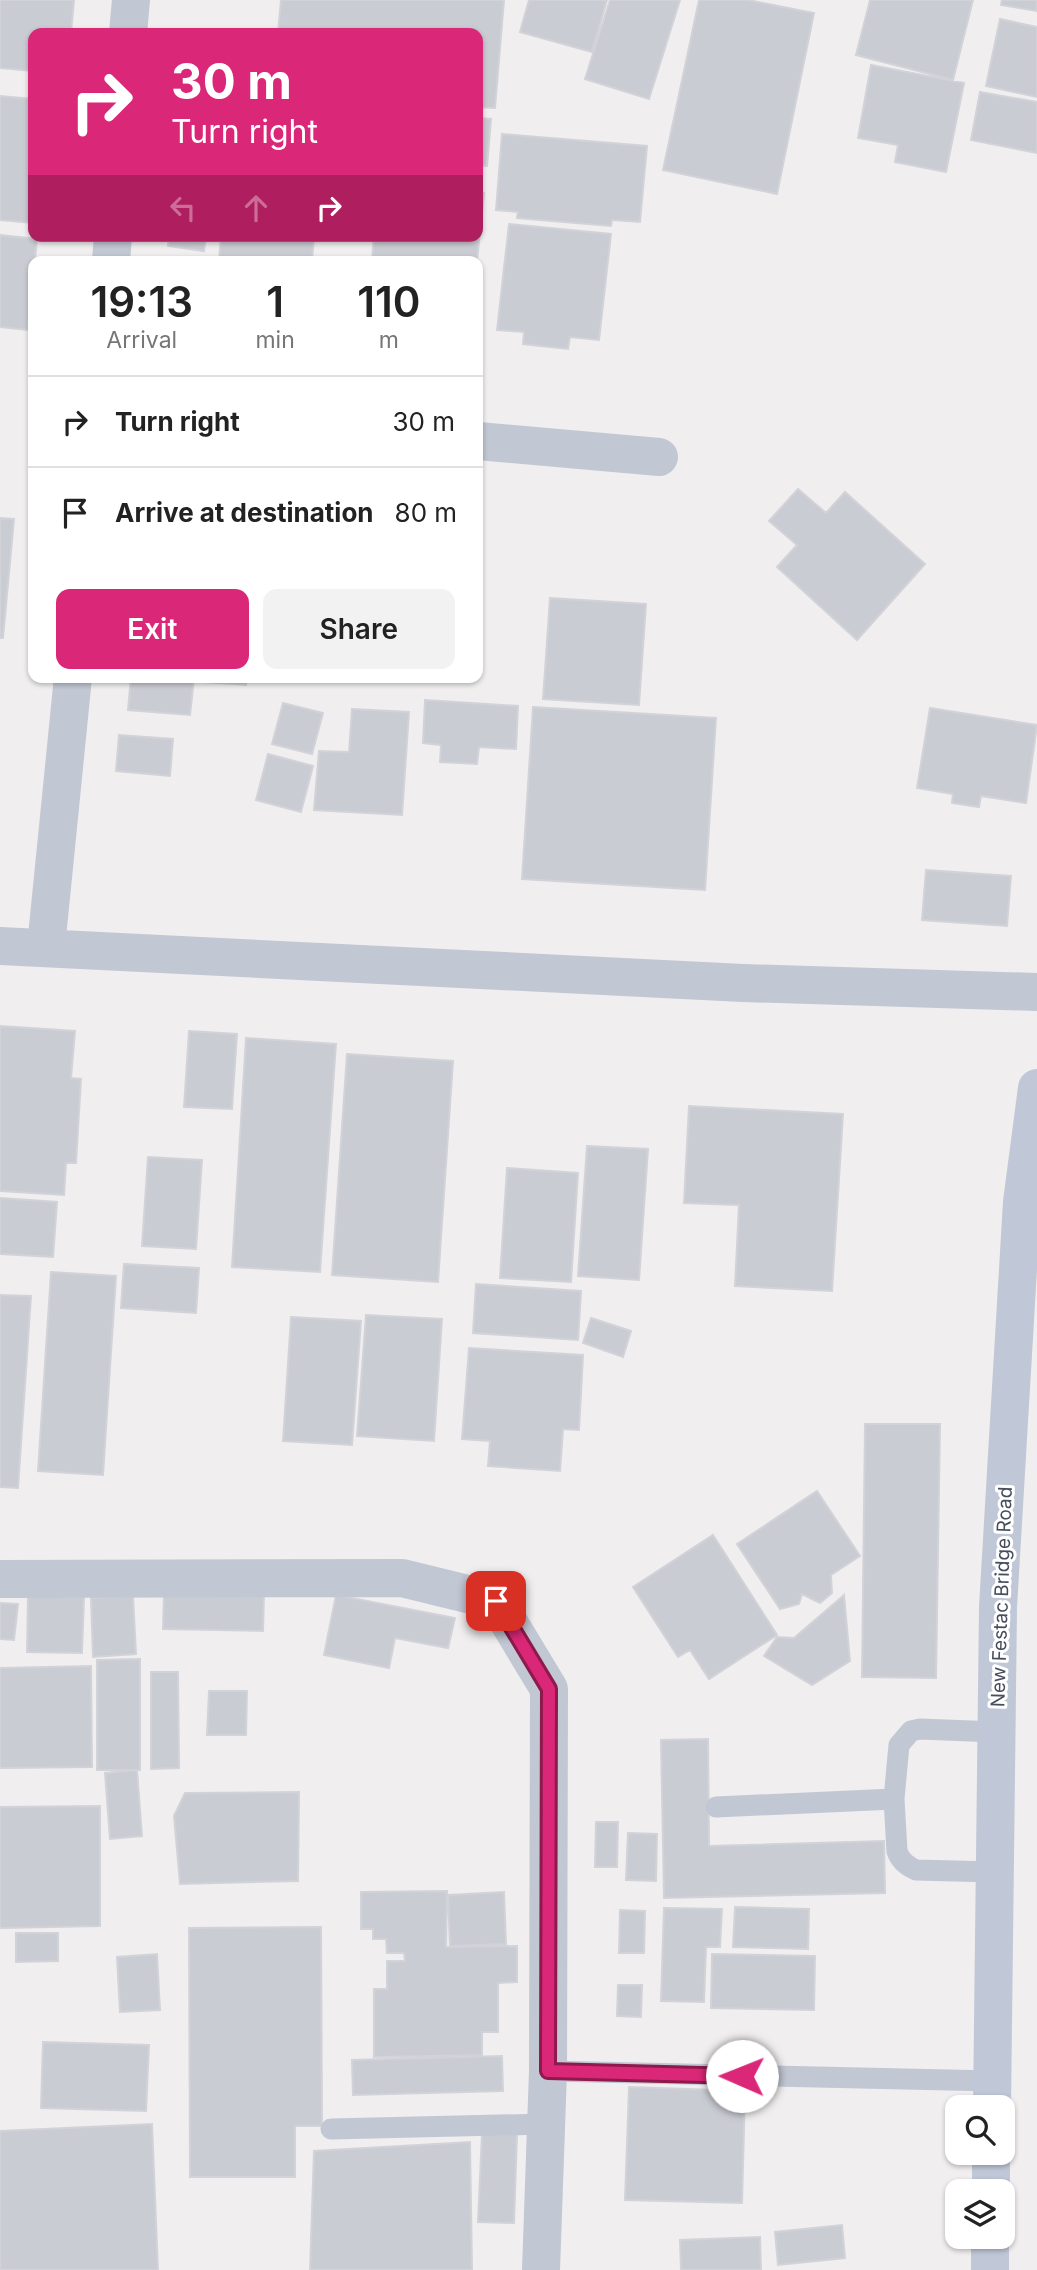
<!DOCTYPE html>
<html lang="en">
<head>
<meta charset="utf-8">
<style>
	:root { --surface:#fff; --page:#f2f2f2; --text:#222; --muted:#767676; --line:#e0e0e0; --accent:#db2777 }
	body { margin:0; font-family:Inter,sans-serif; background:var(--page); color:var(--text); height:100vh; display:flex; flex-direction:column; font-size:26px; white-space:nowrap }
	* { box-sizing:border-box; margin:0 }
	p { font-size:23px; color:var(--muted) }
	.icon { flex:none; width:38px; height:38px; fill:none; stroke:currentColor; stroke-width:2; stroke-linecap:round; stroke-linejoin:round }
	.map { position:relative; flex:1; overflow:hidden }
	.details { position:absolute; left:28px; top:256px; width:455px; height:427px; display:flex; flex-direction:column; background:var(--surface); border-radius:14px; box-shadow:0 2px 5px #0004 }
	.details>* { flex:none }
	.top-card { position:absolute; left:28px; top:28px; width:455px; height:214px; border-radius:14px; box-shadow:0 2px 5px #0004; background:#db2777; color:#fff; overflow:hidden }
	.fabs { position:absolute; left:945px; top:2095px; display:grid; gap:14px }
	.fabs a { display:grid; place-items:center; width:70px; height:70px; border-radius:14px; background:var(--surface); box-shadow:0 2px 5px #0004; font-size:35px }
	.pin { position:absolute; display:grid; place-items:center; width:60px; height:60px; color:#fff; margin:-30px; border-radius:14px; box-shadow:0 4px 10px #0006 }
	.me { position:absolute; width:77px; margin:-38px; rotate:271deg; stroke-linejoin:round; filter:drop-shadow(0 0 5px #0008) }
	.turn { display:flex; align-items:center; gap:24px; height:147px; padding:0 28px; font-size:32px }
	.turn .icon { width:91px; height:91px; stroke-width:2.5 }
	.turn b { display:block; font-size:49px; line-height:60px }
	.lanes { display:flex; align-items:center; height:66px; padding:0 28px; background:#0003; justify-content:center; gap:35px; direction:ltr }
	.lanes .off { opacity:.35 }
	.eta { display:flex; justify-content:space-evenly; align-items:center; height:119px; text-align:center }
	.eta b { font-size:42px; font-weight:600; line-height:49px }
	.primary-button { display:flex; gap:14px; margin-top:auto; padding:14px 28px }
	.primary-button a { flex:1; height:80px; border-radius:14px; background:var(--accent); color:#fff; font-size:28px; font-weight:600; line-height:80px; text-align:center }
	.primary-button a+a { background:var(--page); color:var(--text) }
	ul { padding:0; list-style:none }
	li { display:flex; align-items:center; gap:21px; height:91px; padding:0 28px; border-top:2px solid var(--line) }
	li div { flex:1 }
	li b { display:block; font-size:26px }
	li em { font-style:normal }
	.map>svg:first-child { display:block }
	.building { fill:#caccd3; stroke:#d2d2d9; stroke-width:2 }
	.lines { fill:none; stroke-linecap:round; stroke-linejoin:round }
	.service { stroke:#c1c7d3; stroke-width:21 }
	.minor { stroke:#c1c7d3; stroke-width:38 }
	.secondary { stroke:#c0c7d7; stroke-width:38 }
	.route-casing { stroke:#8e194d; stroke-width:18 }
	.route { stroke:#db2777; stroke-width:12 }
	.labels { text-anchor:middle; stroke-width:6; stroke-linejoin:round; paint-order:stroke }
	.street-label { font-size:19px; fill:#464d5b; stroke:#fff }
</style>
</head>
<body>
<div class="map">
<svg width="1037" height="2270" viewBox="0 0 1037 2270">
	<rect width="100%" height="100%" fill="#f0eeee"/>
	<!-- building -->
	<path class="building" d="M0,0H74L71,33H33V71L0,68Z
		M281,0H504L495,108L478,107V33H278Z
		M529,0H607L592,52L520,32Z
		M610,0H680L649,99L585,79Z
		M699,0H748L814,13L777,194L663,170Z
		M870,0H973L953,80L856,55Z
		M1002,0H1037V11L1001,5Z
		M1000,19L1037,27V97L986,86Z
		M871,65L964,83L946,172L895,162L898,145L858,138Z
		M980,92L1037,102V153L971,140Z
		M0,96L33,99V223L0,220Z
		M478,118L491,119L487,166L478,165Z
		M502,134L647,146L640,222L612,220L611,226L517,218L518,212L496,210Z
		M478,192L484,193L477,261H372L374,236H478Z
		M509,224L611,234L599,340L570,337L568,349L523,344L524,332L497,330Z
		M0,235L37,239L28,330L0,327Z
		M169,236H206L204,251L168,246Z
		M221,236H314L312,261H219Z
		M798,489L826,513L845,492L925,564L857,640L777,567L797,545L769,521Z
		M0,518L14,519L3,638H0Z
		M550,598L646,604L639,705L543,699Z
		M131,677L194,679L190,715L128,710Z
		M206,677H247L246,685L205,682Z
		M398,677H469V681Z
		M425,700L518,706L516,749L479,747L477,764L440,762L441,745L423,743Z
		M283,703L323,713L312,754L272,744Z
		M533,707L716,718L705,890L522,879Z
		M930,708L1037,725L1026,803L981,796L979,807L952,803L953,794L917,788Z
		M352,709L409,712L402,815L314,810L319,751L349,752Z
		M119,735L173,739L170,776L116,771Z
		M268,754L313,766L301,812L256,800Z
		M926,870L1011,876L1007,926L922,920Z
		M0,1026L75,1031L71,1078L81,1079L76,1163H66L64,1195L0,1191Z
		M189,1031L237,1034L232,1109L184,1107Z
		M246,1038L336,1044L320,1272L232,1267Z
		M347,1054L453,1061L438,1282L332,1275Z
		M689,1106L843,1114L832,1291L735,1286L739,1205L684,1203Z
		M587,1146L648,1149L639,1280L578,1276Z
		M148,1157L202,1160L196,1249L142,1246Z
		M507,1168L578,1173L571,1282L500,1278Z
		M0,1198L57,1202L53,1257L0,1254Z
		M124,1264L199,1268L196,1313L121,1308Z
		M51,1272L116,1276L103,1475L38,1471Z
		M476,1284L581,1291L578,1340L473,1333Z
		M0,1295L31,1296L18,1488L0,1487Z
		M366,1315L442,1319L434,1441L357,1436Z
		M291,1317L361,1321L352,1445L283,1441Z
		M591,1318L631,1331L623,1357L583,1343Z
		M469,1348L583,1355L579,1430L563,1429L560,1471L488,1466L490,1441L462,1439Z
		M865,1424H940L936,1678L862,1677Z
		M817,1491L860,1556L831,1575L832,1593L820,1603L802,1594L799,1604L780,1609L737,1544Z
		M713,1535L777,1635L709,1679L690,1650L678,1657L633,1587Z
		M164,1590L264,1592L263,1631L163,1629Z
		M336,1595L455,1618L448,1648L395,1638L389,1668L324,1655Z
		M844,1595L850,1661L812,1685L764,1656L777,1637L794,1638Z
		M28,1596L84,1597L82,1653L27,1652Z
		M133,1596L136,1654L93,1657L91,1598Z
		M0,1603L18,1604L14,1640L0,1639Z
		M140,1659V1770H97V1660Z
		M91,1666L92,1767L0,1768V1668Z
		M151,1672H178L179,1768L151,1769Z
		M209,1691H247L246,1735H207Z
		M708,1739L709,1846L884,1841L885,1893L664,1898L661,1740Z
		M137,1770L142,1836L110,1839L105,1773Z
		M299,1792L298,1881L180,1884L174,1816L185,1793Z
		M100,1806V1926L0,1928V1807Z
		M596,1822H618L617,1867H595Z
		M628,1833L657,1834L656,1881L626,1880Z
		M447,1891L446,1947L517,1946V1982L498,1983V2032H482V2055L374,2057V1989H387V1961H405L404,1953H387L386,1939H373V1929H361V1892Z
		M504,1892L506,1944L450,1946L448,1895Z
		M735,1907L809,1909L808,1949L733,1947Z
		M664,1908L722,1909L720,1947H706L704,2002L661,2001Z
		M620,1910L645,1911L644,1953H619Z
		M321,1927L322,2126H295V2177H190L189,1928Z
		M16,1933H58V1961L16,1962Z
		M157,1954L160,2010L120,2012L117,1957Z
		M712,1954L815,1956L814,2010L711,2008Z
		M618,1985H642L641,2017L617,2016Z
		M43,2042L149,2045L146,2111L41,2108Z
		M502,2056L503,2091L353,2095L352,2060Z
		M629,2087L745,2091L742,2203L625,2200Z
		M152,2124L158,2270H0V2131Z
		M482,2133L517,2134L514,2223L478,2222Z
		M470,2142L472,2270H310L314,2151Z
		M842,2225L845,2258L778,2265L775,2232Z
		M760,2237L761,2270H681L680,2240Z"/>
	<g class="lines">
		<!-- service -->
		<path class="service" d="M716,1807L894,1799
			M994,1872L916,1870C907,1866 900,1861 897,1851L894,1799L899,1745L911,1731L920,1729L996,1732
			M548,2071L992,2081
			M331,2129L547,2124"/>
		<!-- minor -->
		<path class="minor" d="M128,33L131,0
			M111,261L113,236
			M478,441L659,457
			M0,946L743,983L1037,992
			M46,947L73,677
			M0,1579L402,1578L496,1601L549,1689L548,2071L541,2270"/>
		<!-- secondary -->
		<path class="secondary" d="M992,2107L998,1607L1022,1202L1037,1088
			M991,2191V2152
			M990,2270V2236"/>
	</g>
	<g class="lines">
		<!-- route casing -->
		<g class="route-casing">
			<path id="route" d="M496,1601L549,1689L548,2071L742,2076"/>
		</g>
		<!-- route -->
		<use href="#route" class="route"/>
	</g>
	<g class="labels">
		<!-- street labels -->
		<g class="street-label">
			<text transform="translate(1001 1597) rotate(-88)" y="7">New Festac Bridge Road</text>
		</g>
	</g>
</svg>
<div class="fabs">
<a><svg class="icon" aria-label="search" viewBox="0 0 24 24"><circle cx="10" cy="10" r="6"/><path d="M15 15l6 6"/></svg></a>
<a><svg class="icon" aria-label="layers" viewBox="0 0 24 24"><path d="M12 4l9 5-9 5-9-5zM3 14l9 5 9-5"/></svg></a>
</div>
<div class="pin" style="left:496px;top:1601px;background:#d93025"><svg class="icon" aria-label="arrive" viewBox="0 0 24 24"><path d="M6 21V4h12l-3 4 3 4H6"/></svg></div>
<svg class="me" style="left:742px;top:2076px" viewBox="-20 -20 40 40"><circle r="19" fill="#fff"/><path d="M0-13L10 11 0 6-10 11z" fill="#db2777"/></svg>
<div class="top-card">
<div class="turn"><svg class="icon" aria-label="right" viewBox="0 0 24 24"><path d="M7 20v-9h11M14 6l5 5-5 5"/></svg><div><b>30 m</b>Turn right</div></div>
<div class="lanes"><svg class="icon off" aria-label="left" viewBox="0 0 24 24"><path d="M17 20v-9H6M10 6l-5 5 5 5"/></svg><svg class="icon off" aria-label="ahead" viewBox="0 0 24 24"><path d="M12 20V5M6 11l6-6 6 6"/></svg><svg class="icon" aria-label="right" viewBox="0 0 24 24"><path d="M7 20v-9h11M14 6l5 5-5 5"/></svg></div>
</div>
<section class="details">
<div class="eta">
<div><b>19:13</b><p>Arrival</p></div>
<div><b>1</b><p>min</p></div>
<div><b>110</b><p>m</p></div>
</div>
<ul>
<li><svg class="icon" aria-label="right" viewBox="0 0 24 24"><path d="M7 20v-9h11M14 6l5 5-5 5"/></svg><div><b>Turn right</b></div><em>30 m</em></li>
<li><svg class="icon" aria-label="arrive" viewBox="0 0 24 24"><path d="M6 21V4h12l-3 4 3 4H6"/></svg><div><b>Arrive at destination</b></div><em>80 m</em></li>
</ul>
<div class="primary-button"><a>Exit</a><a>Share</a></div>
</section>
</div>
</body>
</html>
